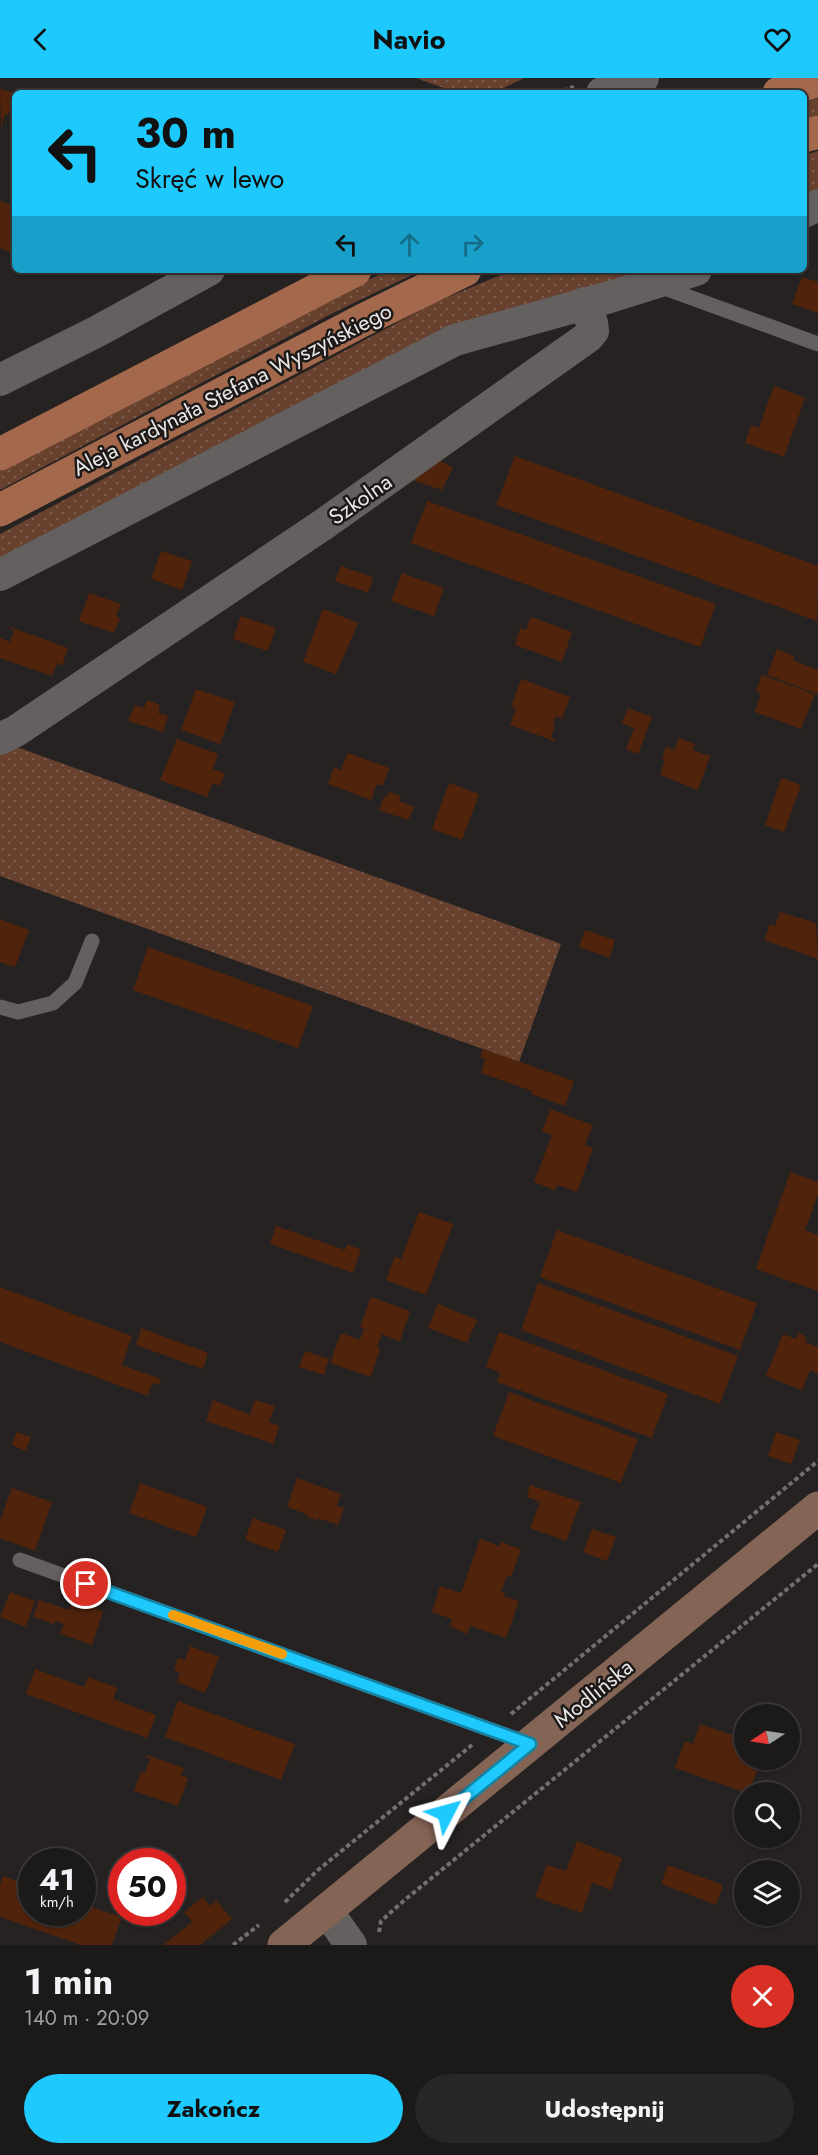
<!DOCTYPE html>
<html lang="pl">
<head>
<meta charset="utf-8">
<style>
	:root { --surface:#1c1a19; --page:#292726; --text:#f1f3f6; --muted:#a0a1a2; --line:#3a3838; --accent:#1ec9fd }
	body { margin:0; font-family:Jost,sans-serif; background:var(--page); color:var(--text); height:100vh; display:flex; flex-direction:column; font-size:22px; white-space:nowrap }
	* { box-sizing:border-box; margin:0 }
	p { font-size:20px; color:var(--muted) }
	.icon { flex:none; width:33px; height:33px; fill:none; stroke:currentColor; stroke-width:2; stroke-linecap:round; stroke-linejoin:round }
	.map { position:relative; height:1867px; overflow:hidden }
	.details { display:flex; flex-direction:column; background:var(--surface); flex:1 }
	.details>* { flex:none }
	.top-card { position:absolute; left:12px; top:12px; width:795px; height:183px; border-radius:9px; box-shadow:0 2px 4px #0004,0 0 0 2px var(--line); background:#1ec9fd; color:#111; overflow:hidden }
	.needle { width:39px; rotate:258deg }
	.controls { position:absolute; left:734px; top:1626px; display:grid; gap:12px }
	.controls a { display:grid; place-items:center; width:66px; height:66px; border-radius:50%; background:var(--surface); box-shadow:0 2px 4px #0004,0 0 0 2px var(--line); font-size:30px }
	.speed { position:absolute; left:18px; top:1770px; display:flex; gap:12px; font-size:30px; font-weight:700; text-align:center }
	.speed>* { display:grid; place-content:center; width:78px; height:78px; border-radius:50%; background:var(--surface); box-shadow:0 2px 4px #0004,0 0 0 2px var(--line); line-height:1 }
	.speed small { font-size:15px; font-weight:400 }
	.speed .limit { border:9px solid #d22; background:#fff; color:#111 }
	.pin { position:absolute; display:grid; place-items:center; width:51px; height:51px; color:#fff; margin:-26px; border:3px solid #fff; border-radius:50%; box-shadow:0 2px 6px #0007 }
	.me { position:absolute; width:66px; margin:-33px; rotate:51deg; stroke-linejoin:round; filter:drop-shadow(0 0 4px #0008) }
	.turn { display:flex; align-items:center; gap:21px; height:126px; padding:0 24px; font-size:27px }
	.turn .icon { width:78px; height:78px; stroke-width:2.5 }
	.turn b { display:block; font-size:42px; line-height:51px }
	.lanes { display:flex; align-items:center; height:57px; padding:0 24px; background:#0003; justify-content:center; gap:30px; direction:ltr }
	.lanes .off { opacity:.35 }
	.round { display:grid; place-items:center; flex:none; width:63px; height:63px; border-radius:32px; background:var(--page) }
	.headline { display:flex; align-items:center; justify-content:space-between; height:102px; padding:0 24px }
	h1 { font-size:36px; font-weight:700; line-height:45px }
	.cta { display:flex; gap:12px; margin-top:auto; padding:12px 24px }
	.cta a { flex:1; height:69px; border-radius:36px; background:var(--accent); color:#111; font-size:24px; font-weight:700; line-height:69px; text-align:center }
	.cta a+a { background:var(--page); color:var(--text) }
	header { display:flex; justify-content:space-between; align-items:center; height:78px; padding:0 24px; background:var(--accent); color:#111; font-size:27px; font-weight:700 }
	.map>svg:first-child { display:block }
	.grass { fill:url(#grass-dots) }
	.building { fill:#50230c }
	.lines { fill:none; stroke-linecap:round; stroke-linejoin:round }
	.path { stroke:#726f6e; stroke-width:4; stroke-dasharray:4.5 3; stroke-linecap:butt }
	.service { stroke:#63605f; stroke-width:15 }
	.minor { stroke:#63605f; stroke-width:32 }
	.secondary { stroke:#846455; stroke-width:33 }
	.primary { stroke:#a4694c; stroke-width:33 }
	.route-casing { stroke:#1483a4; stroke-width:15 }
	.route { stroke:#1ec9fd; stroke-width:10 }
	.slow { stroke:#f59e0b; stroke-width:10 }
	.labels { text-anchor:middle; stroke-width:5; stroke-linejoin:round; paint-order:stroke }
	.street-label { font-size:22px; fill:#e9e7e6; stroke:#1c1918 }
</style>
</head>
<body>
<header><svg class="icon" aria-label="back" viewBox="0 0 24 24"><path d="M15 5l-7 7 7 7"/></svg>Navio<svg class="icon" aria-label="heart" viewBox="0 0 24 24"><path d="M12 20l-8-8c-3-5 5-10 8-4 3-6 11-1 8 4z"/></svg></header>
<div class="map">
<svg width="818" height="1867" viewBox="0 0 818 1867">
	<defs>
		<pattern id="grass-dots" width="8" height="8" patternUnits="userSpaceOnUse" patternTransform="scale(1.5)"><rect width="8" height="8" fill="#67402e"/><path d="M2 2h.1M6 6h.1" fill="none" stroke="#7d5c4c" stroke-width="1.8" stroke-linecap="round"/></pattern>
	</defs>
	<rect width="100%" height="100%" fill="#252221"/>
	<!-- grass -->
	<path class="grass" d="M416,0H524L494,15H458Z
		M818,20V37L804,42V25Z
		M818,73V112L804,120V77Z
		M389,192H422L333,235L0,412V393L327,222Z
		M513,192H658L590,214L0,484V456L438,223Z
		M14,668L561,866L519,984L0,798V675Z"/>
	<!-- building -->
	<path class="building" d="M0,11L15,15V36L9,35L4,38L1,52Z
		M0,123L15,128V176L0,170Z
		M802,199L818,204V235L792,226Z
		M774,308L805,320L784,379L745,365L751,347L759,350Z
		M515,378L818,488L817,543L496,427Z
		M434,380L453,389L442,412L409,401Z
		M427,423L716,526L700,569L411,465Z
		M161,473L192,483L182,512L151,501Z
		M341,488L373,499L368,515L335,503Z
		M402,495L444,510L434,538L391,523Z
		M89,515L121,526L116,538L120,540L114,555L79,543Z
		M323,531L358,545L336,596L303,584Z
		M241,538L276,550L268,573L233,561Z
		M531,539L572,554L562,584L515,567L520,550L526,552Z
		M7,548L68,570L62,588L57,585L52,598L0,580V560L10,564L14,553Z
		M777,571L794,578L793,582L818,592V616L767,597Z
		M762,597L815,616L801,651L755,634L761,615L756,613Z
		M521,601L570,619L562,641L556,638L553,647L555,648L551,659L555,661L554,663L510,647L516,630L511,629Z
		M196,611L235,624L220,666L181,652Z
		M147,622L160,627L158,635L168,638L163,654L128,643L135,627L144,630Z
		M628,630L652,639L638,676L626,671L634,650L622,645Z
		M679,660L695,666L693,672L710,678L698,712L660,697L665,682L662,681L666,669L674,672Z
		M177,661L218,676L213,691L225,695L220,708L213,705L207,719L160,702Z
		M348,675L389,690L383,708L377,706L371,722L328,706L334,689L341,692Z
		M781,700L801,707L784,754L765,747Z
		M449,705L479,716L462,762L432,751Z
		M389,714L401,718L399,723L414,729L408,742L379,732L384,718L387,719Z
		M780,834L816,845L818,881L764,862L770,846L775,848Z
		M0,841L29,852L15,889L0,884Z
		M585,852L615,862L610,880L579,869Z
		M148,869L313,928L298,970L133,912Z
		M483,971L574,1003L565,1028L531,1016L532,1013L481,995L485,981L480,979Z
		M550,1031L593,1047L585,1067L593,1070L577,1114L558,1107L555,1112L534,1104L552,1057L542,1053Z
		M790,1094L818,1104V1116L805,1152L818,1157V1213L756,1191Z
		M419,1134L453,1146L426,1217L386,1202L395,1178L401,1181Z
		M276,1148L345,1172L347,1167L361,1171L353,1195L270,1166Z
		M557,1152L757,1225L740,1272L540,1199Z
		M538,1205L738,1278L720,1326L521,1252Z
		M0,1209L132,1258L122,1287L161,1301L159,1307L152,1305L148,1318L0,1264Z
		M371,1219L410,1233L400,1263L382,1256L377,1268L380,1270L371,1299L330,1285L341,1255L360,1262L364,1250L360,1249Z
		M438,1226L477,1242L467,1265L428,1250Z
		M141,1250L208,1275L203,1291L136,1267Z
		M499,1254L668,1316L652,1360L497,1304L500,1294L486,1289Z
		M799,1255L806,1259L805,1264L818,1269V1296L810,1292L802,1312L766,1298L783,1256L796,1261Z
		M305,1273L329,1281L324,1297L299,1289Z
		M509,1314L638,1361L621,1405L493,1358Z
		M213,1322L250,1337L255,1322L275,1328L269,1344L279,1348L274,1366L206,1343Z
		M17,1354L31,1359L26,1373L12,1367Z
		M776,1354L800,1362L791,1386L768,1378Z
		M297,1400L341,1416L337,1428L344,1430L338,1447L318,1440L317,1443L306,1438V1436L287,1429Z
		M140,1405L207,1429L196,1459L129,1435Z
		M530,1407L581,1424L566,1463L530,1450L540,1424L527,1419Z
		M12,1410L52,1424L35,1473L0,1460V1443Z
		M253,1440L286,1452L278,1474L245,1462Z
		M592,1451L616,1459L607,1483L583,1474Z
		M480,1461L499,1468L501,1464L521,1471L511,1499L507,1498L501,1514L505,1515L504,1518L519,1523L506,1560L470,1548L467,1556L450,1548L452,1541L432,1534L440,1508L461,1515Z
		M10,1514L35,1523L26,1549L0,1539Z
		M39,1522L69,1532L72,1522L103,1533L92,1567L60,1556L64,1546L55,1543L54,1546L33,1539Z
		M190,1568L219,1579L205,1615L177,1604L180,1595L174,1592L178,1580L185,1582Z
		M35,1591L84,1609L88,1599L117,1610L113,1621L156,1637L147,1660L26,1616Z
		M178,1623L295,1666L281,1702L165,1659Z
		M700,1646L744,1661V1682H761L749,1714H744L675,1690L685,1663L693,1666Z
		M147,1677L184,1690L181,1697L188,1700L178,1728L134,1713L141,1694L145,1695L150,1681L146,1679Z
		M577,1763L622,1780L611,1812L592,1805L582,1835L535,1819L547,1787L566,1793Z
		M668,1787L723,1807L716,1827L661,1806Z
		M3,1798L32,1808V1834H82V1826L122,1839L112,1867H81L0,1839V1807Z
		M203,1819L210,1828L216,1822L232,1841L200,1867H163L192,1844L184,1834Z"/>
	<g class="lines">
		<!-- path -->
		<path class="path" d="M556,15L574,9
			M511,1636L818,1383
			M285,1824L318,1792L472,1667
			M379,1854L381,1843L407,1820L818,1486
			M233,1867L259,1847"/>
		<!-- service -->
		<path class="service" d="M659,208L818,266
			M0,929L18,934L53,925L75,905L92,863
			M20,1482L530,1666"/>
		<!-- minor -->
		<path class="minor" d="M602,15L643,0
			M804,134L818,127
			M0,302L96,254L209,192
			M0,497L455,262L610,219L696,192
			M0,661L16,653L324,446L588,259L593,253L592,245L584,225
			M327,1833L351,1867"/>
		<!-- secondary -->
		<path class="secondary" d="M284,1867L818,1430"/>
		<!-- primary -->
		<path class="primary" d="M779,15L818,2
			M804,58L818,54
			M0,376L355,192
			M0,432L363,242L465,192"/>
	</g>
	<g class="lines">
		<!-- route casing -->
		<g class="route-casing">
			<path id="route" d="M86,1506L530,1666L446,1735"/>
		</g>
		<!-- route -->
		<use href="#route" class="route"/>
		<!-- slow -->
		<path class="slow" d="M173,1537L282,1576"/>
	</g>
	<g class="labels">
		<!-- street labels -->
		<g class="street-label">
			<text transform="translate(232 311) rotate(-27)" y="8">Aleja kardynała Stefana Wyszyńskiego</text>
			<text transform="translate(360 421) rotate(-35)" y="8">Szkolna</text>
			<text transform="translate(593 1615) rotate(-39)" y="8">Modlińska</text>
		</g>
	</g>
</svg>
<div class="controls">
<a><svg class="needle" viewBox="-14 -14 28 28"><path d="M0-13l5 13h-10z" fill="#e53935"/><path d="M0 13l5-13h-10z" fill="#a0a1a2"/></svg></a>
<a><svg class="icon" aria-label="search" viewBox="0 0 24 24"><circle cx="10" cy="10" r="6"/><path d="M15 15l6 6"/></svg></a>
<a><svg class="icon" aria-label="layers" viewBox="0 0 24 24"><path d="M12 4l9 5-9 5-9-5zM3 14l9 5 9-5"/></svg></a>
</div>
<div class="speed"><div>41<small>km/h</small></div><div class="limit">50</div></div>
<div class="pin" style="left:86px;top:1506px;background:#d93025"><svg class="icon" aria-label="arrive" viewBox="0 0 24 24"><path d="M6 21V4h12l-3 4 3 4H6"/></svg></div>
<svg class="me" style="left:446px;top:1735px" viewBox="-20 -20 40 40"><path d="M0-17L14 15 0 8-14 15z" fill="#1ec9fd" stroke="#fff" stroke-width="4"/></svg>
<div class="top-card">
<div class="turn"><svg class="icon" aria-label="left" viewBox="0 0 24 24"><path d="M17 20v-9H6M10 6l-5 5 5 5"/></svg><div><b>30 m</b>Skręć w lewo</div></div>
<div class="lanes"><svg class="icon" aria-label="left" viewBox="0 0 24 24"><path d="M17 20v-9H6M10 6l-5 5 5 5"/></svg><svg class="icon off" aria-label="ahead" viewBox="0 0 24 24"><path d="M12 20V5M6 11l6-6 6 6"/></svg><svg class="icon off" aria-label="right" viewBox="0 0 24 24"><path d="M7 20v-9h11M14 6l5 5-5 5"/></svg></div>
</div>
</div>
<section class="details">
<div class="headline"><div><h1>1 min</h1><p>140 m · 20:09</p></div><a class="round" style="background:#d93025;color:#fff"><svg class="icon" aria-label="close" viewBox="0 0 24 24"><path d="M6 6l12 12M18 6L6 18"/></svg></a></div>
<div class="cta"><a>Zakończ</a><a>Udostępnij</a></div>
</section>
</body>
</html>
